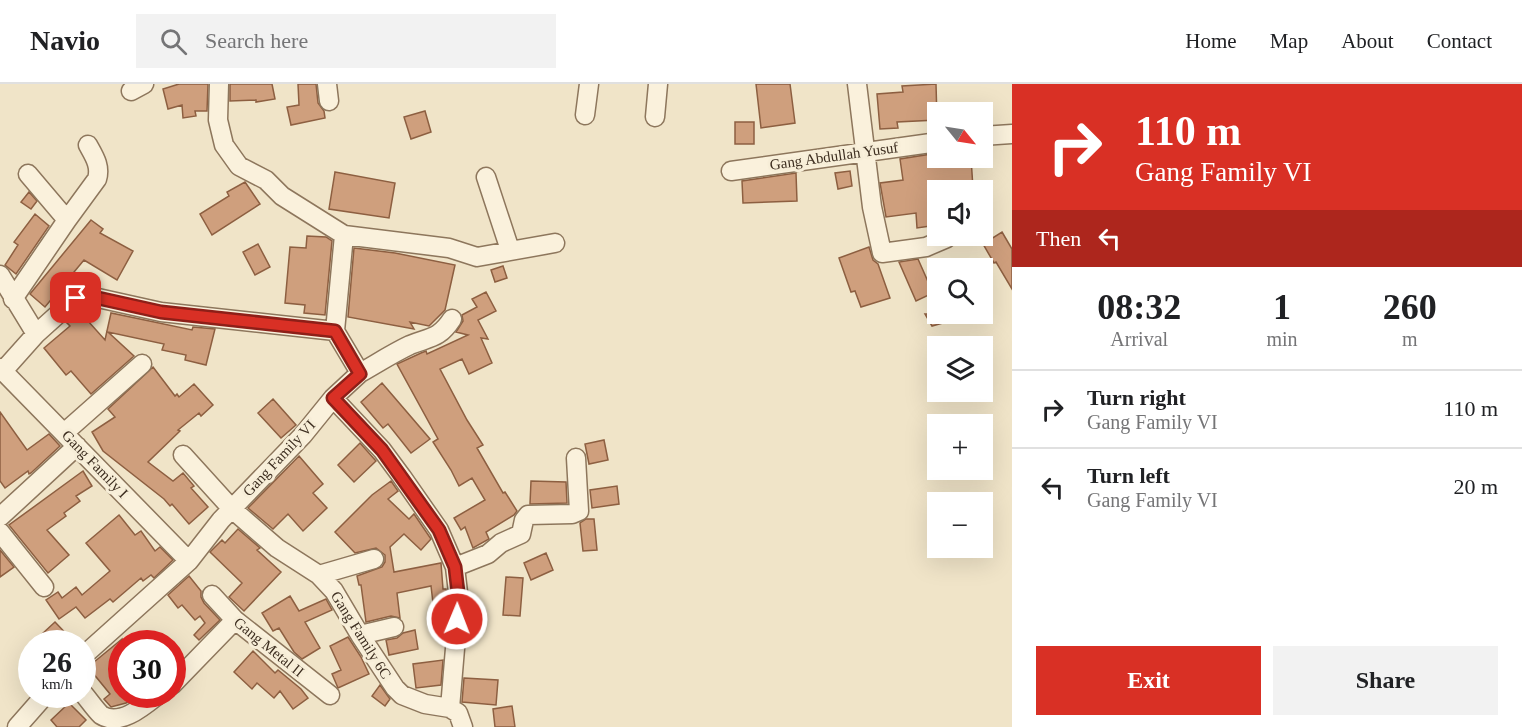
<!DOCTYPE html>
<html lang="en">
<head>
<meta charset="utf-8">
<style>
	:root { --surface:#fff; --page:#f2f2f2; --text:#202124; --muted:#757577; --line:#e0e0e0; --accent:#d93025 }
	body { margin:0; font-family:Georgia,serif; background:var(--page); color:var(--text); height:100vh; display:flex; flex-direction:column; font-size:22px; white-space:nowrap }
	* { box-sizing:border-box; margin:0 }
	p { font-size:20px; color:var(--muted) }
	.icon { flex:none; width:33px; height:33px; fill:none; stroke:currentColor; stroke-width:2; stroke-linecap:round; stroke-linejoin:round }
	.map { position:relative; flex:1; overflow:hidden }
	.details { display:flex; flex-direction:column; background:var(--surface); width:510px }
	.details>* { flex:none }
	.hud { background:#d93025; color:#fff; overflow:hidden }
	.needle { width:39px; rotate:120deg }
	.fabs { position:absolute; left:927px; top:18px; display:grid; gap:12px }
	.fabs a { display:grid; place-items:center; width:66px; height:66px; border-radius:0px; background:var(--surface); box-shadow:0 6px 24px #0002; font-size:30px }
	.speed { position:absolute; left:18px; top:546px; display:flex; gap:12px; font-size:30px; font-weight:700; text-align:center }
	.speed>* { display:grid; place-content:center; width:78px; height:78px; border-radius:50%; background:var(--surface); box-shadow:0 6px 24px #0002; line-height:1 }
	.speed small { font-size:15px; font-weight:400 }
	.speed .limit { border:9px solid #d22; background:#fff; color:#111 }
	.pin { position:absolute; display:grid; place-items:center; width:51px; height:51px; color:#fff; margin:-26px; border-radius:12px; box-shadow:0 3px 9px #0006 }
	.me { position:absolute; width:66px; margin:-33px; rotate:1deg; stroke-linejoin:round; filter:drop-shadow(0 0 4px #0008) }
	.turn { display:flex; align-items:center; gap:21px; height:126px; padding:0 24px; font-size:27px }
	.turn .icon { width:78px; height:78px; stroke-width:2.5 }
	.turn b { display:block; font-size:42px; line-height:51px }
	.then { display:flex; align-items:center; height:57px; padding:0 24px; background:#0003; gap:12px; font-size:22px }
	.eta { display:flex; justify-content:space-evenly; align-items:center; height:102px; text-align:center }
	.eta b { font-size:36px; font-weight:600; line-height:42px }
	.cta { display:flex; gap:12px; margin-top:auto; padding:12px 24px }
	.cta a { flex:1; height:69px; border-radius:0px; background:var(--accent); color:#fff; font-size:24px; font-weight:600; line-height:69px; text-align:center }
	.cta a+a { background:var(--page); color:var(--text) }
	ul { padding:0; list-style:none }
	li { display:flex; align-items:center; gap:18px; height:78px; padding:0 24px; border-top:2px solid var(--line) }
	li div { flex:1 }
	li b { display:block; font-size:22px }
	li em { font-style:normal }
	header { display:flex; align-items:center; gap:36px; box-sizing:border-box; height:84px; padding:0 30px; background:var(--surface); border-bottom:2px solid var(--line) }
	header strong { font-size:28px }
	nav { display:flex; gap:33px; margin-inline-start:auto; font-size:21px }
	.search { width:420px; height:54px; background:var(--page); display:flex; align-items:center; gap:15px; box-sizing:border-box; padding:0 21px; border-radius:0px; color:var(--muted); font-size:22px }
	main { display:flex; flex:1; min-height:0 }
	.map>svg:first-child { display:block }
	.building { fill:#cf9f7d; stroke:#8d5f41; stroke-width:1.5 }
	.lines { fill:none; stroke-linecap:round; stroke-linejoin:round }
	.minor-casing { stroke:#8d765c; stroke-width:21 }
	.minor { stroke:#faf1dc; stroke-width:18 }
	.route-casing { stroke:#8d1f18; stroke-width:15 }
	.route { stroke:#d93025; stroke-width:10 }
	.labels { text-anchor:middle; stroke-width:6; stroke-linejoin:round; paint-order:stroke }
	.street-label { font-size:15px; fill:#3d2e20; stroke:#f7eed8 }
</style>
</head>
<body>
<header>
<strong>Navio</strong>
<div class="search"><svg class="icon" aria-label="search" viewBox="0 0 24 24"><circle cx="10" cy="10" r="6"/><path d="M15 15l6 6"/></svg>Search here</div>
<nav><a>Home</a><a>Map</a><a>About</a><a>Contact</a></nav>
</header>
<main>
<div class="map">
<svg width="1012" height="643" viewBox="0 0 1012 643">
	<rect width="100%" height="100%" fill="#f0e4c8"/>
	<!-- building -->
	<path class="building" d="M179,0H208L207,27H195L196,32L183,34L182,21L168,25L163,5Z
		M230,0H272L275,15L256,18V16L230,17Z
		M298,0H316L318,19L324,27L325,34L291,41L287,23L299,21Z
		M756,0H790L795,39L761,44Z
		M936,0L937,36L897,38L898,44L880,45L877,10L903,8L902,2Z
		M425,27L431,48L411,55L404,33Z
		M735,38H754V60H735Z
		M938,69V74H971L973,104L938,106L937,141L917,144L916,129L886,133L880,99L903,96L900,75Z
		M850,87L852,102L838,105L835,89Z
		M335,88L395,99L389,134L329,125Z
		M796,89L797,117L743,119L742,97Z
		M245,98L260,120L212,151L200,130L229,112L227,108Z
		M29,108L37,117L31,125L21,118Z
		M35,130L49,142L16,190L5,181L18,161L14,158Z
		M91,136L103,145L100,149L133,167L117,196L84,176L45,223L30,210Z
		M1002,148L1012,165V205L996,178L994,179L983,160Z
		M307,152L326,153L332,157L325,231L304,229L305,221L285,219L290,163L306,164Z
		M258,160L270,183L255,191L243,168Z
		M869,163L873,176L878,180L890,214L861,223L855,207L851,208L839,174Z
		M354,164L395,169L455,181L445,226L429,242L410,238L414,245L348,233Z
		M918,175L933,209L916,217L899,178Z
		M503,182L507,194L495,198L491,186Z
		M486,208L496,227L478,236L488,255L481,254L492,279L469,290L462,275L440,285L467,336L483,361L477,364L503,409L505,408L517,427L514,431L486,448L489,455L473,464L465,443L461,446L454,434L485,416L472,394L459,402L451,386L433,358L438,355L397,280L421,269L426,267L427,270L468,251L456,248L463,237L462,231L477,223L472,215Z
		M79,227L105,256L111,229L192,246L193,243L215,245L206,281L185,276L186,271L162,266L164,260L108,248L134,272L91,310L71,287L66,291L44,264L70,242L66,238Z
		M925,230H964V233L932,242Z
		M153,283L175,312L177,310L179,313L194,300L213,321L201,332L199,329L178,346L180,347L148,378L173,397L183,389L194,402L191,404L208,423L189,440L172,420L170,422L164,415L103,367L92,348L115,333L108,325Z
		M382,299L430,355L411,369L388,340L383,344L361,318Z
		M273,315L296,341L281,354L258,329Z
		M0,328L27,366L49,350L60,362L31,389L29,390L28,387L5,404L0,397Z
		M604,356L608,376L589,380L585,360Z
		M360,359L376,377L354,398L338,381Z
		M299,372L323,400L313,409L327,424L303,447L288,430L273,445L248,424Z
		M83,387L92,402L76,412L80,417L64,429L66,432L47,446L69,471L48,489L9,441Z
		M391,397L398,407L388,415L409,435L414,430L431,455L421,466L404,450L390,463L394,488L441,479L443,505H446L448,517L447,523H444L445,535L435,536L431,502L397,509L400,534L391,532L366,538L361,501H359L357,492L382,483L385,478V471L376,464L355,469L335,448L372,411Z
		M531,397L566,398L567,419L530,420Z
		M617,402L619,420L592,424L590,406Z
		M119,431L135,451L141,447L155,467L160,463L173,476L154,494L151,491L143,497L141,494L113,518L110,515L85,534L76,523L59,535L46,516L58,508L62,514L76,503L82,511L110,487L86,459Z
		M586,435H594L597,466L583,467L580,439Z
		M238,445L260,464L257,466L281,488L244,527L229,513L242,499L210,468L222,456L225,459Z
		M0,466L14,483L0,493Z
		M546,469L553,486L531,496L524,479Z
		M189,492L201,507V513L204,519L220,536L199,556L194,551L205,539L200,532L195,536L182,521L178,524L168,511Z
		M506,493L523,494L520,532L503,531Z
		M290,512L299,527L326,515L332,526L305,538L320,564L302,575L294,568L279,544L273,547L262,529Z
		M55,538L76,560H51L42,550Z
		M415,546L418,565L389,571L386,556L397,554L403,549Z
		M348,553L361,573L369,590L338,604L332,590L341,586L330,562Z
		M122,555V610H140L126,619L111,623L104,615L110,610L88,583Z
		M253,567L275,589L278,586L301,605L308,614L293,625L280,607L274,614L257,599L252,605L234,588Z
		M443,576L441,601L416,604L413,580Z
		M464,594L498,596L496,621L462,618Z
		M380,601L390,615L385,622L372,612Z
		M69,619L86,636L79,643H57L51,636Z
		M512,622L515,643H495L493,625Z"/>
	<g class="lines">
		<!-- minor casing -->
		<g class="minor-casing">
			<path id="minor" d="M219,0L218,36L224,61L239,82L266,96L282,112L344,151L335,247
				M327,0L329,17
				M857,0L872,123L882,169L926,163L947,154
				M131,7L144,0
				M585,31L589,0
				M655,33L658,0
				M982,52L1012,50
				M731,87L938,58
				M486,93L510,166
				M67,136L97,95C101,82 94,72 88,61
				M344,151L449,164L477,173L555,159
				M0,191L36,250
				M13,215L67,136L28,90
				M0,284L189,477
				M3,287L36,250L76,214L82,212H89L161,228L335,247L360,289L333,314L303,351L221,436L189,477L82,573
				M360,289C376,280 393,269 410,261C430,253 439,255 452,235
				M333,314L382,366L402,393L439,446L455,483L459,517L450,624
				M64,349L142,280
				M183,371L232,425L277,464L319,491L334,507L360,551L395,604L402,611L425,620L450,624L458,629L463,643
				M0,433L77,362
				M0,448L44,503
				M455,483L488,470L501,459L521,450L524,436L528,431L572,430L579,427L576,374
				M319,491L374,475
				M212,511L235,536L330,611
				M360,551L394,543
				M172,601L235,536
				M82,608C89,616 94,624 101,631C120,643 144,622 159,610
				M17,643L46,610"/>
		</g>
		<!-- minor -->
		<use href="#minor" class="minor"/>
	</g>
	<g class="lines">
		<!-- route casing -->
		<g class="route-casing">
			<path id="route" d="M76,214L89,212L161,228L335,247L360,290L333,314L382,366L439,446L455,483L459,517L457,535"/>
		</g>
		<!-- route -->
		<use href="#route" class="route"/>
	</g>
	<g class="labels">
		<!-- street labels -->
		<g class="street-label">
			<text transform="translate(834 72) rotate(-8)" y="5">Gang Abdullah Yusuf</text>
			<text transform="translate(279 374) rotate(-47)" y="5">Gang Family VI</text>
			<text transform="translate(95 380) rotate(46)" y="5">Gang Family I</text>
			<text transform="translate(361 551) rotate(58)" y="5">Gang Family 6C</text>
			<text transform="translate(269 563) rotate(39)" y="5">Gang Metal II</text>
		</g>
	</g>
</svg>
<div class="fabs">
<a><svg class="needle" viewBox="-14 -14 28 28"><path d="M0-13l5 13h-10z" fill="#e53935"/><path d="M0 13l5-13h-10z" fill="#757577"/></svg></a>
<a><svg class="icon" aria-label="sound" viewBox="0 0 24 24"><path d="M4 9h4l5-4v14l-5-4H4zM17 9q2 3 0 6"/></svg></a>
<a><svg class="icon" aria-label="search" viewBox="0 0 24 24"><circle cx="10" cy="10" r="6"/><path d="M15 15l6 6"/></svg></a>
<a><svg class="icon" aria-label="layers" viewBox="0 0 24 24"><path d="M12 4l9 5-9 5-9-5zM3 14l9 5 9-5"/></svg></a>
<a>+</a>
<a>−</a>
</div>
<div class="speed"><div>26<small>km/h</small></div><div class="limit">30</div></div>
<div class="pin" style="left:76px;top:214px;background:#d93025"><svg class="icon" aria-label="arrive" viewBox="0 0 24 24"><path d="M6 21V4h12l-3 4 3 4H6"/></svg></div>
<svg class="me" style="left:457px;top:535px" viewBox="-20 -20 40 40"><circle r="17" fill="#d93025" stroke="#fff" stroke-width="3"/><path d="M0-11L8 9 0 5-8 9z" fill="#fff"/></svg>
</div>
<section class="details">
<div class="hud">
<div class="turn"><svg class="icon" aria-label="right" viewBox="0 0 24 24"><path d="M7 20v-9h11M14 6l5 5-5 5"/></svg><div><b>110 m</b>Gang Family VI</div></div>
<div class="then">Then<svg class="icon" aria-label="left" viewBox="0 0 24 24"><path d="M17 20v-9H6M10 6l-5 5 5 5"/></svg></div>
</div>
<div class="eta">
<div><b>08:32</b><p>Arrival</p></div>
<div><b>1</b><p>min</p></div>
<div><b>260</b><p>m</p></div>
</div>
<ul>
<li><svg class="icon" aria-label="right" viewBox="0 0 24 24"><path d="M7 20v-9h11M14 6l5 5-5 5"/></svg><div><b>Turn right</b><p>Gang Family VI</p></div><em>110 m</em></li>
<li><svg class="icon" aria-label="left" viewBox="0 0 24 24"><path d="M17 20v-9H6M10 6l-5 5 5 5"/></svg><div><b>Turn left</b><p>Gang Family VI</p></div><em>20 m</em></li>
</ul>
<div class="cta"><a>Exit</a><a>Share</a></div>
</section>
</main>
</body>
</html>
